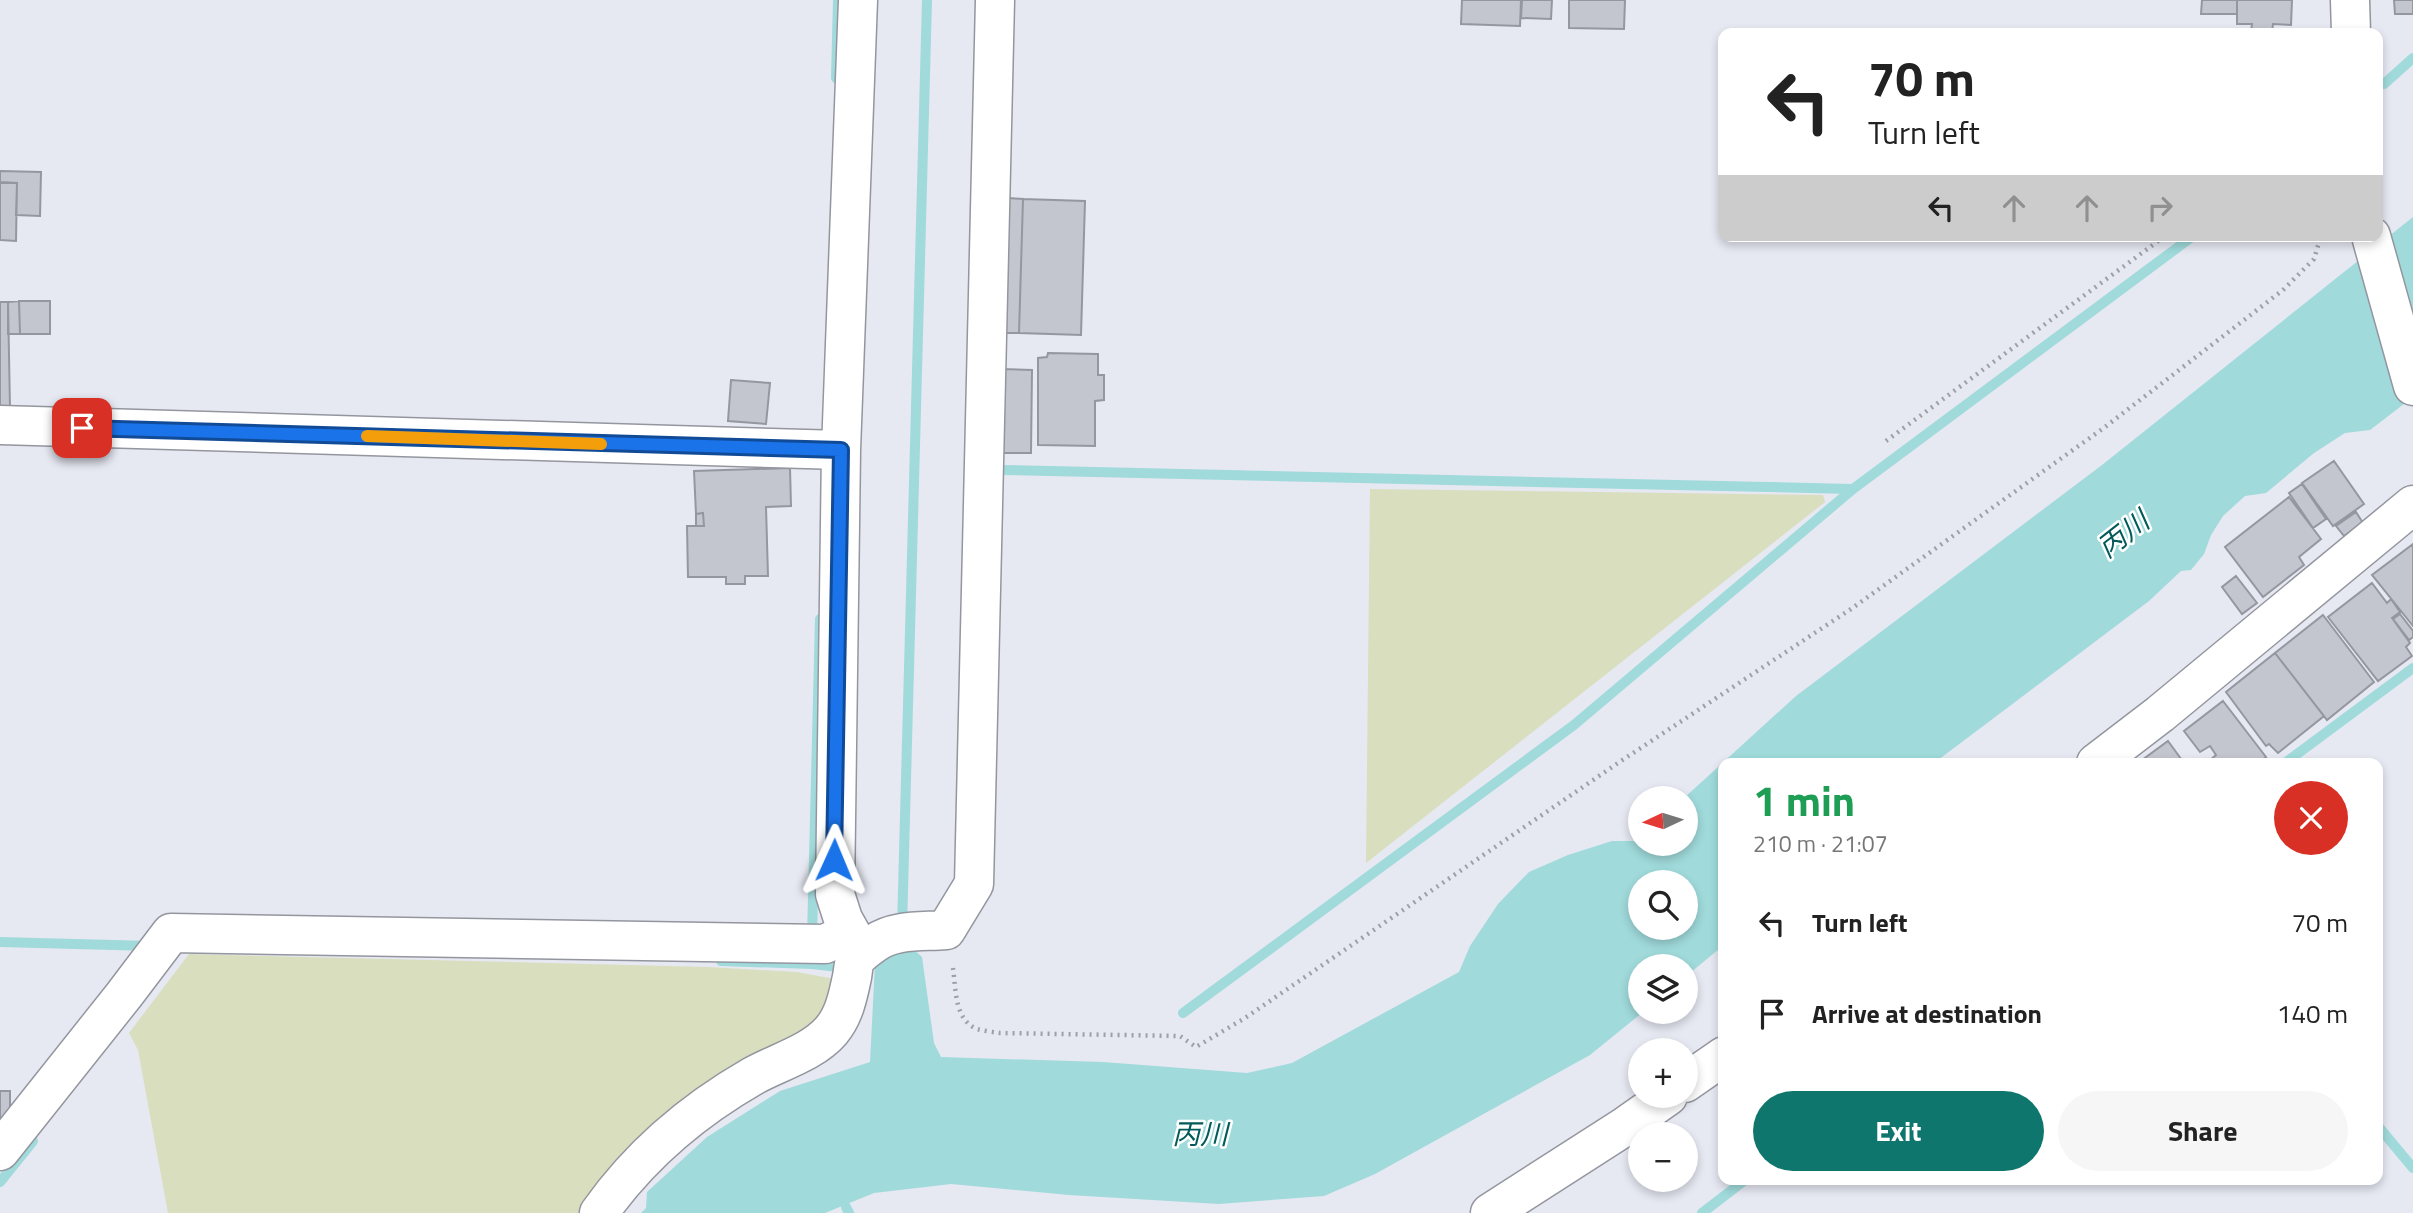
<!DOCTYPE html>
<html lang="en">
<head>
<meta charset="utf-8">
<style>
	:root { --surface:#fff; --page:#f6f6f6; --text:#222; --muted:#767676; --accent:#0f766e }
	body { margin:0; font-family:"Titillium Web","Noto Sans JP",sans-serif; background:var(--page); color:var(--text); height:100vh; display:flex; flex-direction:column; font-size:26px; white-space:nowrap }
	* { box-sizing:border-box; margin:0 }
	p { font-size:23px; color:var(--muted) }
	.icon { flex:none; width:38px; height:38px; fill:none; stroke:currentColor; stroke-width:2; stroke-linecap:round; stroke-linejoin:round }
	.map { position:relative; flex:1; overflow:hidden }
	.details { position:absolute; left:1718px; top:758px; width:665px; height:427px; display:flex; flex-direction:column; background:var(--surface); border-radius:14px; box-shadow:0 4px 10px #0003 }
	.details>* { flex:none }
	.banner { position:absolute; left:1718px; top:28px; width:665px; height:214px; border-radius:14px; box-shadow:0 4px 10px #0003; background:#fff; color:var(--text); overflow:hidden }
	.needle { width:46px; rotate:266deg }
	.buttons { position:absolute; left:1628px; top:786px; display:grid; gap:14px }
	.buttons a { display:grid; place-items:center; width:70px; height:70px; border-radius:50%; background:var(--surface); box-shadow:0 4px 10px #0003; font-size:35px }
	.pin { position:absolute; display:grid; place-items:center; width:60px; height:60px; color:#fff; margin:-30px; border-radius:14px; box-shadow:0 4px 10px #0006 }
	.me { position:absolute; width:77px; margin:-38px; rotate:1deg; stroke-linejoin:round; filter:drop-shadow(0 0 5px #0008) }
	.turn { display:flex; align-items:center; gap:24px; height:147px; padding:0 35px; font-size:32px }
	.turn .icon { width:91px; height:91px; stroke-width:2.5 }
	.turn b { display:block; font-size:49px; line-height:60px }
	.lanes { display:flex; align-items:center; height:66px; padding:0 35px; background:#0003; justify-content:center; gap:35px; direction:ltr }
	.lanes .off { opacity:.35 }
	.round { display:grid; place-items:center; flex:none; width:74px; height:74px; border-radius:37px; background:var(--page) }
	.headline { display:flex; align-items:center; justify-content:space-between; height:119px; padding:0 35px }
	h1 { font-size:42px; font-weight:700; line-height:52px; color:#1e9e55 }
	.button { display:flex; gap:14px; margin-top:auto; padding:14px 35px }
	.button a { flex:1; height:80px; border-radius:42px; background:var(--accent); color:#fff; font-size:28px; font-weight:700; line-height:80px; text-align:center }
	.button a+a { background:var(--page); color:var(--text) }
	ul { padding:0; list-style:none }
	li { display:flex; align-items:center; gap:21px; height:91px; padding:0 35px }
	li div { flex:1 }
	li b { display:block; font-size:26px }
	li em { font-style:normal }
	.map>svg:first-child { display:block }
	.green { fill:#d9debe }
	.water { fill:#a0dadb; fill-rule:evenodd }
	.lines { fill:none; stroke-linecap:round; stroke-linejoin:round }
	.stream { stroke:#a0dadb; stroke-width:10 }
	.building { fill:#c4c6cf; stroke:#9597a0; stroke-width:2 }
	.street-casing { stroke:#94969f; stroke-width:41 }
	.secondary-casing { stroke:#94969f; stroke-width:41 }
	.path { stroke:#9fa0a7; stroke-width:4.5; stroke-dasharray:2 5; stroke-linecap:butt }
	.street { stroke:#fff; stroke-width:38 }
	.secondary { stroke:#fff; stroke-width:38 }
	.route-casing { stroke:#114b97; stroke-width:18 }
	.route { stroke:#1a73e8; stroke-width:12 }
	.slow { stroke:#f59e0b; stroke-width:12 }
	.labels { text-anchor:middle; stroke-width:5; stroke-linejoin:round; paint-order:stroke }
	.water-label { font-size:28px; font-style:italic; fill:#035a5b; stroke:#fff }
</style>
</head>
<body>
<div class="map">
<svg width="2413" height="1213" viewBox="0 0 2413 1213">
	<rect width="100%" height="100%" fill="#e6e8f2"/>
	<!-- green -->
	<path class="green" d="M1370,489L1823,495L1825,502L1366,863Z
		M189,954L708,967L797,972L840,980L828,1013L582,1213H168L138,1050L129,1033Z"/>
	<!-- water -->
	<path class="water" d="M2413,217V397L2370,430L2345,433L2314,453L2266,493L2245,496L2223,516L2211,535L2204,554L2191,570L2181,571L2149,601L1934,763H1724V945L1685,977V966H1640V1012H1643L1590,1055L1375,1174L1324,1196L1219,1204L1069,1195L951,1184L874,1193L825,1213H641L646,1208L647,1192L707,1137L780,1091L870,1062L875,964L894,949H913L922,957L934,1043L941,1057L1103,1062L1247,1073L1292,1063L1459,972L1470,946L1498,904L1529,872L1568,855L1612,841H1637L1640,838V844H1685L1684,798L1796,696L2102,465ZM1640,882H1685V928H1640Z"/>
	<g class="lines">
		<!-- stream -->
		<path class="stream" d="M836,78L838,0
			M2384,84L2413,58
			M1002,470L1853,489L2193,236
			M2285,763L2413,668
			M902,928L927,0
			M812,938L820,619
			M0,942L151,946
			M721,961L812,964L848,968
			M1183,1013L1574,725L1853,489
			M2378,1126L2413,1168
			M0,1182L33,1141
			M846,1207L849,1213
			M1702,1213L1745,1180"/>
	</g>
	<!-- building -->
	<path class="building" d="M1462,0H1521L1520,26L1461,24Z
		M1522,0H1552L1551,19L1521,18Z
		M1569,0H1625L1624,29L1569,28Z
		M2202,0H2237V14H2201Z
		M2237,0H2292L2291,25L2273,24L2272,32L2251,31L2252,24H2237Z
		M2394,0H2413V14H2395Z
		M0,171L41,172L40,216L16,215L17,183L0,182Z
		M0,183H17L16,241L0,240Z
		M1009,198L1023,199L1019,333H1005Z
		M1023,199L1085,201L1081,335L1019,333Z
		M19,301H50V334H20Z
		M19,301L20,334H8V302Z
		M0,302H8L10,408H0Z
		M1048,353L1098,354V375H1104V400L1095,401V446L1038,445V358L1047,357Z
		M1001,369L1032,370L1031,453H999Z
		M731,380L770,383L766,424L728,421Z
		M2334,461L2364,504L2333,526L2302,483Z
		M790,468L791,506L766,507L768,576H745V584H726V577H688L687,526H704L703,513L696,514L694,471Z
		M2302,484L2326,519L2313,528L2289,493Z
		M2289,497L2321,539L2299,557L2304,565L2263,597L2225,547Z
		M2356,512L2363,523L2344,536L2336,526Z
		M703,513L704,526H696V514Z
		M2413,544V626L2372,575Z
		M2236,576L2257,603L2242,614L2222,587Z
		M2372,583L2387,603L2391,599L2400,612L2392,618L2410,643L2406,647L2412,656L2378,681L2328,617Z
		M2400,614L2413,631V637L2409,640L2393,619Z
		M2323,615L2374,682L2327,720L2275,653Z
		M2275,653L2324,716L2278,753L2269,744L2266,746L2226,692Z
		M2223,701L2266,757L2258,763H2210L2209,761L2216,755L2210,746L2200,752L2184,731Z
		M2168,741L2184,763H2138Z
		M0,1091H10V1122H0Z"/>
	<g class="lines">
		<!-- street casing -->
		<g class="street-casing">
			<path id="street" d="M0,425L841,450L835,894L843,919L862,953
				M841,450L858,0
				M2096,763L2160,714L2413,505
				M1685,1083L1724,1056
				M0,1151L124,995L171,933L825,944L850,932
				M599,1213C640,1155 692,1111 753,1076C778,1062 812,1053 831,1031C844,1016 848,996 852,977C853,972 853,966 855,961C859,954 868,948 875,943C895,929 922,932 946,930L974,884L995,0
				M1490,1213L1624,1127L1668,1096"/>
		</g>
		<!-- secondary casing -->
		<g class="secondary-casing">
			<path id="secondary" d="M2350,0L2351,33
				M2371,236L2413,386"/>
		</g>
		<!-- path -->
		<path class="path" d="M1886,441L2165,236
			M953,968C956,988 954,1020 977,1029C984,1031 993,1032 1000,1033L1180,1036L1196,1047L1245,1018L1618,763L1851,609L2105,427L2283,290L2314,259L2321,236"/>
		<!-- street -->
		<use href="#street" class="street"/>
		<!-- secondary -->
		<use href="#secondary" class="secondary"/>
	</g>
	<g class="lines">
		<!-- route casing -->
		<g class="route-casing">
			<path id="route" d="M82,428L841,450L834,860"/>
		</g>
		<!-- route -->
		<use href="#route" class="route"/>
		<!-- slow -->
		<path class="slow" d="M367,436L601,444"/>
	</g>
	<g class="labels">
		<!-- water labels -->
		<g class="water-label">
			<text transform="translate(2123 534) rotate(-38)" y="10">丙川</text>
			<text x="1200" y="1144">丙川</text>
		</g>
	</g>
</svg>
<div class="buttons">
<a><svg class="needle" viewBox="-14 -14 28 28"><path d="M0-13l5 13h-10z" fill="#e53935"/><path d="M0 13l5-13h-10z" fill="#767676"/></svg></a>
<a><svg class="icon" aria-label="search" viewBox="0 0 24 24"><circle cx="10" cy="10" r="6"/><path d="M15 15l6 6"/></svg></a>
<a><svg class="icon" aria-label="layers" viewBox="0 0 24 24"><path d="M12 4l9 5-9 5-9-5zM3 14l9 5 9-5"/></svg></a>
<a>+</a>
<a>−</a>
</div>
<div class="pin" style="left:82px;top:428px;background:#d93025"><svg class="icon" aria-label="arrive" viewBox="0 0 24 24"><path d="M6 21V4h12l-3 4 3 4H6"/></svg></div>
<svg class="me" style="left:834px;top:860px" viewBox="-20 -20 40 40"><path d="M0-17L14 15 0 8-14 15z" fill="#1a73e8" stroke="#fff" stroke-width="4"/></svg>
<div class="banner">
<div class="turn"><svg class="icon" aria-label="left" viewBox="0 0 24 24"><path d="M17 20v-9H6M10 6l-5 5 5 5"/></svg><div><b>70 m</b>Turn left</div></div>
<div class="lanes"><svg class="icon" aria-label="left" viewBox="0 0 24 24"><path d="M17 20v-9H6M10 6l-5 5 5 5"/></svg><svg class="icon off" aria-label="ahead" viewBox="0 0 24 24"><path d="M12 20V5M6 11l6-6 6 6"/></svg><svg class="icon off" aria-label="ahead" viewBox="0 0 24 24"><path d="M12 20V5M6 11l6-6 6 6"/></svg><svg class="icon off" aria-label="right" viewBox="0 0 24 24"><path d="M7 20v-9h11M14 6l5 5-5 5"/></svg></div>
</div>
<section class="details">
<div class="headline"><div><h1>1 min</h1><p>210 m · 21:07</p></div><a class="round" style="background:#d93025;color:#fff"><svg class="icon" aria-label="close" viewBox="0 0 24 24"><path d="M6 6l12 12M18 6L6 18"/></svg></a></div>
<ul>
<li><svg class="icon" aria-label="left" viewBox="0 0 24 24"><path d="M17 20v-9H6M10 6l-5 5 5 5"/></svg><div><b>Turn left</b></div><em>70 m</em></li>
<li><svg class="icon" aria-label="arrive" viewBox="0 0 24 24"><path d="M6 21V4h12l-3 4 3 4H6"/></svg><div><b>Arrive at destination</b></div><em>140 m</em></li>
</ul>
<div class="button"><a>Exit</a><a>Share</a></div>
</section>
</div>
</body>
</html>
